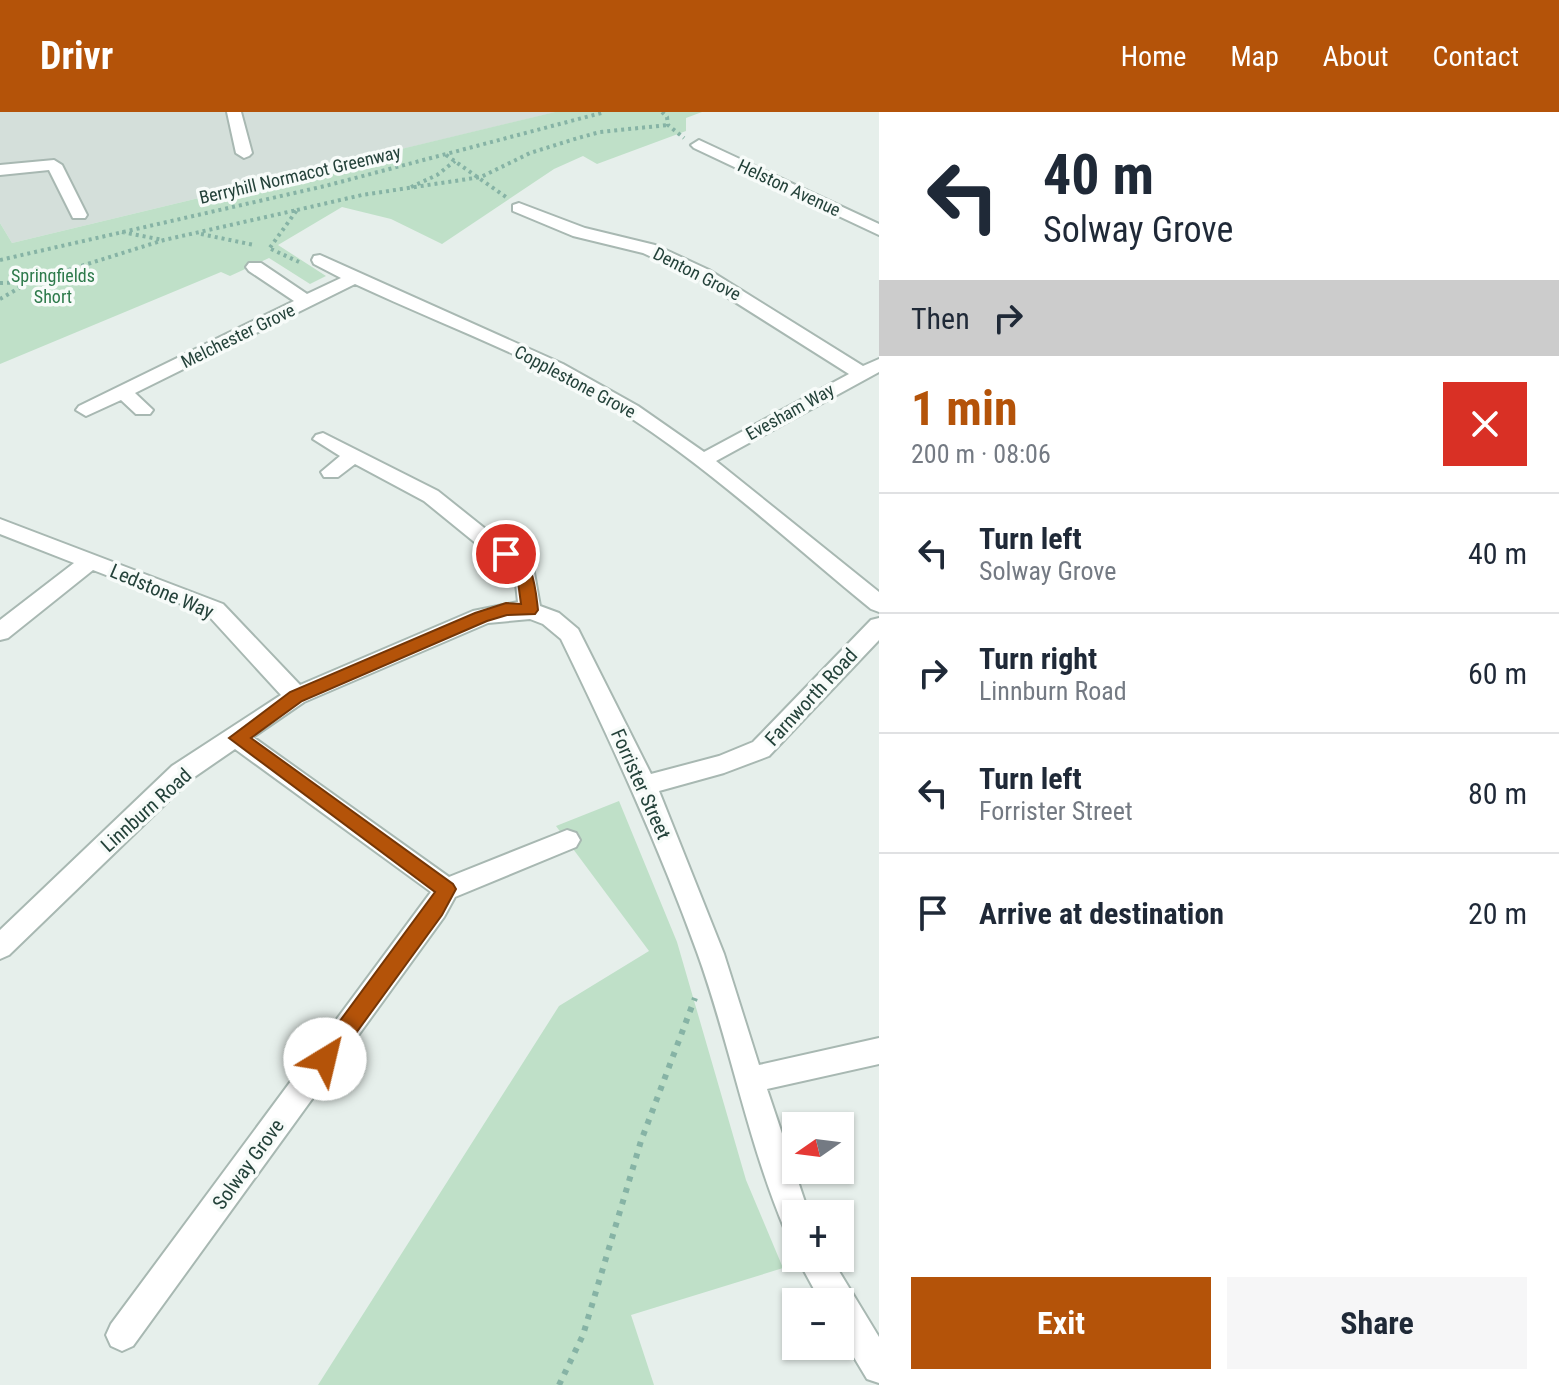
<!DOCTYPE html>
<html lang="en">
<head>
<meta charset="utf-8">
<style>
	:root { --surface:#fff; --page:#f6f6f7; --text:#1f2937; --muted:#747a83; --line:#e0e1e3; --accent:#b45309 }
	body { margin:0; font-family:"Roboto Condensed",sans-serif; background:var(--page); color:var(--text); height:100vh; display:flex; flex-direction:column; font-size:30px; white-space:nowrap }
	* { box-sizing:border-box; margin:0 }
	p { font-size:26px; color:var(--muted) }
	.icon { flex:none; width:44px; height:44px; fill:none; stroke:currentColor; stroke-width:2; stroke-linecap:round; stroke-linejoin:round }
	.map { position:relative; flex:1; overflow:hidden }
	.panel { display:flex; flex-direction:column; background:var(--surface); width:680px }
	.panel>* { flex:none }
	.guide { background:#fff; color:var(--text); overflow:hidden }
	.needle { width:52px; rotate:256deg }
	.buttons { position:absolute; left:782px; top:1000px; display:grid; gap:16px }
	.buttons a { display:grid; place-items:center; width:72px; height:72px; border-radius:0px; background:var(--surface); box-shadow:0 2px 6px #0004; font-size:40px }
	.pin { position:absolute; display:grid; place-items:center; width:68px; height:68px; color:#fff; margin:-34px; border:4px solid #fff; border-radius:50%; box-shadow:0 2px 8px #0007 }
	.me { position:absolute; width:88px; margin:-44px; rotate:36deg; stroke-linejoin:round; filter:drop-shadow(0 0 6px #0008) }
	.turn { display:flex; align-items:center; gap:28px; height:168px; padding:0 32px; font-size:36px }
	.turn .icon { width:104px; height:104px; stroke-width:2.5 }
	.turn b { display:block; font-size:56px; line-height:68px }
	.then { display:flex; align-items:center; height:76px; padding:0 32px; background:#0003; gap:16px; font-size:30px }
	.round { display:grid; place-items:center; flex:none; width:84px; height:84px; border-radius:0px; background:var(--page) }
	.overview { display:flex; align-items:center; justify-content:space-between; height:136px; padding:0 32px }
	h1 { font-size:48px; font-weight:700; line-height:60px; color:var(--accent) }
	.button { display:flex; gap:16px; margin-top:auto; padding:16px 32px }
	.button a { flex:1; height:92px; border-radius:0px; background:var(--accent); color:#fff; font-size:32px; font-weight:700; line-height:92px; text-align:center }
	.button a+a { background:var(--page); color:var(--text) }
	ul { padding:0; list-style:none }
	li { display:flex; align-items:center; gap:24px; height:120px; padding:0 32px; border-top:2px solid var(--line) }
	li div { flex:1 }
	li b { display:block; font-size:30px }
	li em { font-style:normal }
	header { display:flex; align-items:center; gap:48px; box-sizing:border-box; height:112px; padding:0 40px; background:var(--accent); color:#fff }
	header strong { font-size:38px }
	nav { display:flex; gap:44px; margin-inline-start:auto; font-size:28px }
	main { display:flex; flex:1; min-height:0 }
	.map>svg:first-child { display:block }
	.built { fill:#d4dfda }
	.green { fill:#bfe0c8 }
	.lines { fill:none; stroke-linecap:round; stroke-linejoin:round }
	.minor-casing { stroke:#a8b8b2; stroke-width:4 }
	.path-far1 { stroke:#86b3a5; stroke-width:4; stroke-dasharray:3 4; stroke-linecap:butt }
	.path { stroke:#86b3a5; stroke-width:6; stroke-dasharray:5 7; stroke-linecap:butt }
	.minor { fill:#fff; fill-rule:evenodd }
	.route { fill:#b45309; stroke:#753606; stroke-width:2 }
	.labels { text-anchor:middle; stroke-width:7; stroke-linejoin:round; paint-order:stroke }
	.far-street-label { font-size:18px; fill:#24423a; stroke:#f7fbf9 }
	.far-park-label { font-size:18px; fill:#2d7a4b; stroke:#f7fbf9 }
	.street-label { font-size:20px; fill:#24423a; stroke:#f7fbf9 }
</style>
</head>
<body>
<header>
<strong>Drivr</strong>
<nav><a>Home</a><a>Map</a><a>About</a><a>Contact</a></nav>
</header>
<main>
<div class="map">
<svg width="879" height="1273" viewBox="0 0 879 1273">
	<rect width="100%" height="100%" fill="#e6efeb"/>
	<!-- built -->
	<path class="built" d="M0,0H556L12,131L0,111Z"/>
	<!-- green -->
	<path class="green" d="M555,0H702L686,6V19L597,52L583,44L554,57L442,132L391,107L342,95L278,133L326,164L310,172L269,146L230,164L221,160L0,252V111L12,131Z
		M619,689L677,830L746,1068L783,1156L631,1203L654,1273H318L559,894L649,839L556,714Z"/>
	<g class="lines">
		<!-- minor casing -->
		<g class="minor-casing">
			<path id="minor" d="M227,0H241L252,41L249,44L244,46L236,41Z
				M699,28L879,112V123L694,36L691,33Z
				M54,48L62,53L87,103L85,106H73L49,58L0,63V53Z
				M519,91L585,116L655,133L709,158L863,254L879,247V260L716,349L879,480V500L871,497C779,422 691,338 587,279C513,238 432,208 355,172L135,281L153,298L150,302H136L121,288L86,304L76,298L79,294L294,189L249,159L246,155L249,151H261L307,182L341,166L314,152L312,148L314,144L320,143L563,252L638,294L704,340L849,262L697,166L643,141L573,124L513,99V93Z
				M323,321L438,379L533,455L540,494L559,501L578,517L651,662L719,644L753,630L871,508L879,506V528L769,644L724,661L659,679L724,842L759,953L879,926V952L767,977L809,1102H796V1122L785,1118C747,1028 730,931 697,840C658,732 611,630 561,527L543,512L530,507L488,511L304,590L253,625L449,765L567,718L576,721L580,728L576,735L455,785L444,805L133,1234L122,1239L111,1234L106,1223L111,1212L431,780L235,637L190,668L9,843L0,847V818L172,654L281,583L207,502L93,458L8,526L0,528V508L74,451L0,422V407L223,492L300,573L473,499L518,490L515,463L424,389L355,352L338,365H324L321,360L340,344L313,327L316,323Z
				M797,1146H831L879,1225V1271L867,1267L840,1222V1190H821Z"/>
		</g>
		<!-- path-far1 -->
		<path class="path-far1" d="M662,0L667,5L668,13L684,26
			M446,43L506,85
			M411,75L437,63L455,49
			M297,98L362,83L481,65L530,41L578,26L600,20L668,13
			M122,120L163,128
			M201,122L254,133
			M271,137L299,150
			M0,148L325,74L605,0
			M0,171L30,170L164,128L297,98L269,137
			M0,187L26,172"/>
		<!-- path -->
		<path class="path" d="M559,1273L583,1223L641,1029L695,886"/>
		<!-- minor -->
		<use href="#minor" class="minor"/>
	</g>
	<!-- route -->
	<path class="route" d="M506,437C534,446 535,472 538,498L535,502L507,503L487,509L302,589L251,626L453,772L456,777L442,803L332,954L325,957L317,954L314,947L317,940L435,780L229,626L290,580L475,501L506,491L521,492L517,462L498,442Z"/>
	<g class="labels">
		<!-- far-street labels -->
		<g class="far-street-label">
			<text transform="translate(300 63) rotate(-13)" y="6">Berryhill Normacot Greenway</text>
			<text transform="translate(789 76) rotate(25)" y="6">Helston Avenue</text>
			<text transform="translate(697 162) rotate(27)" y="6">Denton Grove</text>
			<text transform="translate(238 224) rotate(-26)" y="6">Melchester Grove</text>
			<text transform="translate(575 270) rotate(28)" y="6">Copplestone Grove</text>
			<text transform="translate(790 300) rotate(-29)" y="6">Evesham Way</text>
		</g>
		<!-- far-park labels -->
		<g class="far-park-label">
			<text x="53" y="170">Springfields<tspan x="53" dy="21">Short</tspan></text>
		</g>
		<!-- street labels -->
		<g class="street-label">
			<text transform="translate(162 479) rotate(23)" y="7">Ledstone Way</text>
			<text transform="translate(811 585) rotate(-47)" y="7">Farnworth Road</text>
			<text transform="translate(641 672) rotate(66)" y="7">Forrister Street</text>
			<text transform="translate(146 698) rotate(-42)" y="7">Linnburn Road</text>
			<text transform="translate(248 1052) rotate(-54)" y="7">Solway Grove</text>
		</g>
	</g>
</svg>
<div class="buttons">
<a><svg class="needle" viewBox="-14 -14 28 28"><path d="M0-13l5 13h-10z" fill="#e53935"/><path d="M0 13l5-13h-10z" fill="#747a83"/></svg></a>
<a>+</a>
<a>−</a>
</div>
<div class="pin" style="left:506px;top:442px;background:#d93025"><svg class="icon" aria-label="arrive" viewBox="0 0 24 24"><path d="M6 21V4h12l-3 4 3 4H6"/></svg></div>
<svg class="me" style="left:325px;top:947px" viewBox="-20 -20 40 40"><circle r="19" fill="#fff"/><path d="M0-13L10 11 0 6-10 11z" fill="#b45309"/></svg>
</div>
<section class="panel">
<div class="guide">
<div class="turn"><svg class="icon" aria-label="left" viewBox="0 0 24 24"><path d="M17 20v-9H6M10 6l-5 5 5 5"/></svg><div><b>40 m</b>Solway Grove</div></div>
<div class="then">Then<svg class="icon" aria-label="right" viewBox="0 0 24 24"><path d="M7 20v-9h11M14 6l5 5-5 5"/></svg></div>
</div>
<div class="overview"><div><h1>1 min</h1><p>200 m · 08:06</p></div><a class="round" style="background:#d93025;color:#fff"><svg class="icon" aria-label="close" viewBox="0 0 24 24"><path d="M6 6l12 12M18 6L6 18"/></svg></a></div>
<ul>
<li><svg class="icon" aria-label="left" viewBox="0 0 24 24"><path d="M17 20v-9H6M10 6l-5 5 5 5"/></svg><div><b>Turn left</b><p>Solway Grove</p></div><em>40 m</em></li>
<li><svg class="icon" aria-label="right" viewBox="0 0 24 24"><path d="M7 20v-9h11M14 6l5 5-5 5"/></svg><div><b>Turn right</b><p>Linnburn Road</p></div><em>60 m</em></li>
<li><svg class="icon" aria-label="left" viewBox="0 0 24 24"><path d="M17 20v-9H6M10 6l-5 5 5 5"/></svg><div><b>Turn left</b><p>Forrister Street</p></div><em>80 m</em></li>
<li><svg class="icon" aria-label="arrive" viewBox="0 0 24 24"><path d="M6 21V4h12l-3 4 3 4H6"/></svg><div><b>Arrive at destination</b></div><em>20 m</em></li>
</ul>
<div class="button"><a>Exit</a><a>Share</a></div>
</section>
</main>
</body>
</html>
